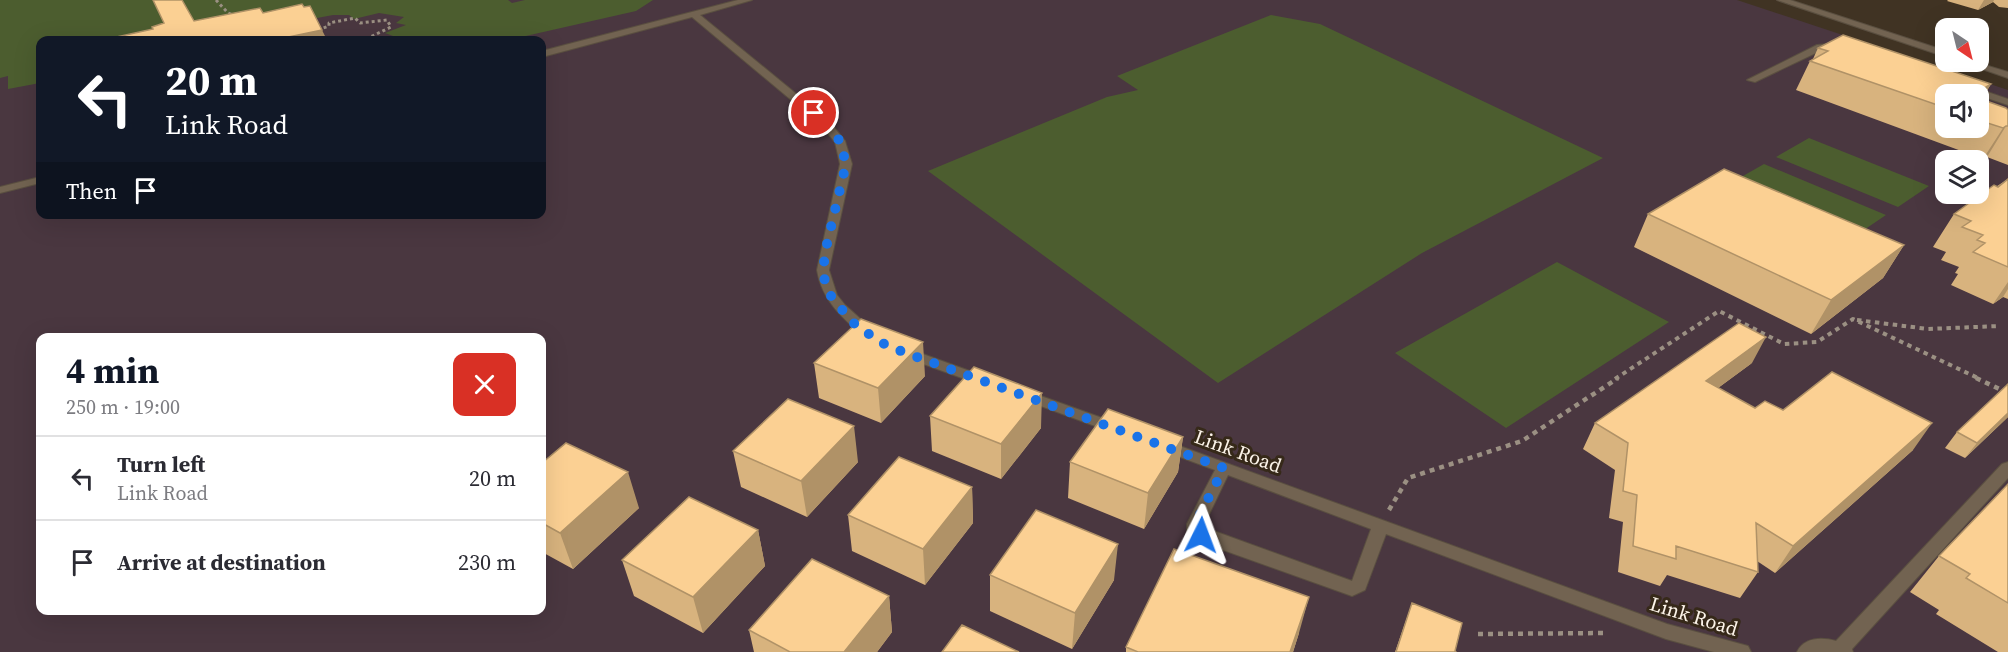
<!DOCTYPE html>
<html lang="en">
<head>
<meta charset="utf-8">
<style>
	:root { --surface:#fff; --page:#f2f2f3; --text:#2b2b33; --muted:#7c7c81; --line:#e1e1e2; --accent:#111827 }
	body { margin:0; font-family:"Source Serif 4",serif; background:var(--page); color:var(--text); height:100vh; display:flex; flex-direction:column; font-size:22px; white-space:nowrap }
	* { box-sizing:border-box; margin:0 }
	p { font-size:20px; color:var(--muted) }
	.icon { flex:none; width:33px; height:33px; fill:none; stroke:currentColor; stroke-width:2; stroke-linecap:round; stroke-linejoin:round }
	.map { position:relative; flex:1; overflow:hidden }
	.details { position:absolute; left:36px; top:333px; width:510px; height:282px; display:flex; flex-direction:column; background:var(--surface); border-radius:12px; box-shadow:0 6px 24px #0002 }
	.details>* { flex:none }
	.banner { position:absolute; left:36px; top:36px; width:510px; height:183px; border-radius:12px; box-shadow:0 6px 24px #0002; background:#111827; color:#fff; overflow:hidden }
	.needle { width:39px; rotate:145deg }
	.tools { position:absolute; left:1935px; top:18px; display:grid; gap:12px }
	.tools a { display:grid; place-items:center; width:54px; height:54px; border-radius:12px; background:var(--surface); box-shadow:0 6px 24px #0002; font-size:30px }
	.pin { position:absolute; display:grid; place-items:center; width:51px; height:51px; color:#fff; margin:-26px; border:3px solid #fff; border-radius:50%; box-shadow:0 2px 6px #0007 }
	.me { position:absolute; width:66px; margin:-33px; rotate:3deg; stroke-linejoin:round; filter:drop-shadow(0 0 4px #0008) }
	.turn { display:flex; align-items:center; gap:21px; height:126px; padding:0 30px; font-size:27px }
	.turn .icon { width:78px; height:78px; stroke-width:2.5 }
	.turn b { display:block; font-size:42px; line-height:51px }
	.then { display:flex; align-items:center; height:57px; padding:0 30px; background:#0003; gap:12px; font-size:22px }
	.round { display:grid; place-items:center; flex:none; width:63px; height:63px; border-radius:12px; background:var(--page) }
	.headline { display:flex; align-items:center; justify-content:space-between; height:102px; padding:0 30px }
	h1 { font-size:36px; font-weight:700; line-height:45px; color:var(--accent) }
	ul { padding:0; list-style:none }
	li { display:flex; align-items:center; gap:18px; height:84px; padding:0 30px; border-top:2px solid var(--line) }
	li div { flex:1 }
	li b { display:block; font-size:22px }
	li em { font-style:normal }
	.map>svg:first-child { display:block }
	.education { fill:#4a3740; fill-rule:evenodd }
	.green { fill:#4c5d2f }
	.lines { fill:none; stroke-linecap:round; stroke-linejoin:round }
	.service-casing { stroke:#5a4f40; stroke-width:2 }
	.path-far2 { stroke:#9b9083; stroke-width:3; stroke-dasharray:3 3; stroke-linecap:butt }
	.path-far1 { stroke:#9b9083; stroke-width:4; stroke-dasharray:4.5 4.5; stroke-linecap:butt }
	.path { stroke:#9b9083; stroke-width:4.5; stroke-dasharray:5 5; stroke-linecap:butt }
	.service { fill:#726351; fill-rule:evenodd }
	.wall { fill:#d8b37e; fill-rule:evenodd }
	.shaded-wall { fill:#b09267 }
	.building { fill:#fbd093; stroke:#b09267; stroke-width:1.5 }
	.route { stroke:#1a73e8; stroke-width:10; stroke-dasharray:0 18 }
	.labels { text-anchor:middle; stroke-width:6; stroke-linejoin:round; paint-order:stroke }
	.street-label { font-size:20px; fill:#fcf4e9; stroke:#362919 }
</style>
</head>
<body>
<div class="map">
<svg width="2008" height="652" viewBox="0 0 2008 652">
	<rect width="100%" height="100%" fill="#403323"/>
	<!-- education -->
	<path class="education" d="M0,0H1737L2008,90V652H0ZM40,40H542V214H40ZM1946,94H1978V128H1946ZM1946,160H1978V194H1946ZM40,338H542V610H40Z"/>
	<!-- green -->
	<path class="green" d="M0,0H154L173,40H40V83L8,89V76L0,78Z
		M181,0H508L512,3L525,0H653L636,11L508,40H383L381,39L393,36L385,33L406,25L396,23L404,17L379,13L354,19L349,15H333L202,40Z
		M1271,15L1320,24L1603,158L1422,253L1218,383L928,171L1107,97L1138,90L1117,76Z
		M1809,138L1929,186L1898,207L1776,157Z
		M1764,164L1886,215L1852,238L1729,184Z
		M1557,262L1669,322L1506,428L1395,353Z"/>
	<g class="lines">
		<!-- service casing -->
		<g class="service-casing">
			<path id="service" d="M738,0H752L700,15L828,120L845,141L852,164L829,270L837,295L845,305L875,332L877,335L875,338H865C843,318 822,301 817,270L840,164L835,142L820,124L692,17L542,57V51Z
				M1777,0H1790L1946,51V57Z
				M1838,43L1843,46L1841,48L1822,50L1755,82L1747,80L1817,45Z
				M1962,62H1975L2008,72V78Z
				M1967,85L2008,99V105L1963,90L1962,88Z
				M40,177V183L0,193V187Z
				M909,349L989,378L991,381L984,386L904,357L902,354Z
				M1024,390L1119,424L1122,428L1119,432L1114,433L1019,398L1017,395Z
				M1166,441L1667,624L1748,646L1751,652H1714L1666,639L1386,534L1365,590L1352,596L1195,540L1187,530V524L1215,470L1161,450L1158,446L1161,442ZM1228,475L1371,529L1352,581L1203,527Z
				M2008,462V478L1852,649L1853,652H1797C1804,637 1822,637 1836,641L2002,464Z"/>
		</g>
		<!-- path-far2 -->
		<path class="path-far2" d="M216,0L228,13L233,15
			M318,30L329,26V23L355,18L360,23L387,20L391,27L364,40"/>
		<!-- path-far1 -->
		<path class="path-far1" d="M1857,320L1928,329L1999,326
			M1615,379L1719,311L1784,344L1817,342L1853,319L1980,379"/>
		<!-- path -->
		<path class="path" d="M1976,378L2008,393
			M1389,510L1408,478L1522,441L1618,378
			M1478,634L1608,633"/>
		<!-- service -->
		<use href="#service" class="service"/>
	</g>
	<!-- wall -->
	<path class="wall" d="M1948,0H2008V8L1999,7L1993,2L1978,10L1947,1Z
		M1818,48L1991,84L1982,99L2008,110V165L1987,157L1983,159L1796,90L1810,61L1813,59ZM1946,94H1978V128H1946Z
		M2008,179V299L2003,297L1993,304L1951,285L1958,274L1955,273L1959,267L1941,260L1946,252L1933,247L1954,214Z
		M1648,214L1904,245L1883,278L1811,334L1634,247Z
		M814,363L925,376L881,423L819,398Z
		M1752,363L1718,388L1755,408L1783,410L1913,450L1775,573L1757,561L1758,572L1740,598L1667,575L1660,586L1618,572L1623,522L1609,518L1615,470L1583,449L1595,423Z
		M2008,384V417L1965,458L1945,448L1957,432Z
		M930,416L1041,428L1001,479L932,451Z
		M1183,437L1178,472L1144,529L1068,498L1070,462Z
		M733,451L858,462L807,517L741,487Z
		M542,463L639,508L573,569L542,552Z
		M2008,484V652H1998L1936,614L1939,610L1910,592L1939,556Z
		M972,487L973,523L925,585L852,551L848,515Z
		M758,530L765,566L703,633L634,596L622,560Z
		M990,575L1114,580L1072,649L990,611Z
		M889,596L892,632L877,652H754L749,630Z
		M1412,603L1455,651L1456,652H1395Z
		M1299,633L1293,652H1126V647Z"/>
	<!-- shaded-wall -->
	<path class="shaded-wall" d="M1984,0H1994L1993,2L1978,10Z
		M322,30L327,40H274Z
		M1991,84L1978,104V94H1975Z
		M2006,126L1987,157L1983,159L2003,128Z
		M1904,245L1883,278L1811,334L1831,300Z
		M2008,282V289L2003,297L1993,304Z
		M1766,337L1752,363L1692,407L1706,381Z
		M923,342L925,376L881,423L878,388Z
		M1042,393L1041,428L1001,479V444Z
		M2008,413V417L1965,458L1977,443Z
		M1932,423L1913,450L1775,573L1793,546Z
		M854,426L858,462L807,517L801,481Z
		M1183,437L1178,472L1144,529L1148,493Z
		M628,472L639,508L573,569L560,533Z
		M972,487L973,523L925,585L923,549Z
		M758,530L765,566L703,633L693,597Z
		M1118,544L1114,580L1072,649L1075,613Z
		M889,596L892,632L877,652H844Z
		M1309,597L1299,633L1293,652H1290Z"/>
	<!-- building -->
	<path class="building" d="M153,0H182L194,21L260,8L263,13L302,4L304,7L310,6L322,30L274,40H103L153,29L152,27L164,23Z
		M1843,35L1991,84L1975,94H1946V108L1810,61L1828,51L1818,48Z
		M1978,98L2006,108L2008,110V126H2006L2003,128L1978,120Z
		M1724,169L1904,245L1831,300L1648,214Z
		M2008,179V267L1973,252L1985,243L1977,240L1983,235L1962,227L1971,221L1954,214L1994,185L1998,187Z
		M861,319L923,342L878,388L814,363Z
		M1739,323L1766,337L1706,381L1755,408L1765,401L1783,410L1832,372L1932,423L1793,546L1756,523L1758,572L1676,546V559L1633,546L1637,495L1623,491L1628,443L1595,423Z
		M974,367L1042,393L1001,444L930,416Z
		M2008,384V413L1977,443L1957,432Z
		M788,399L854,426L801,481L733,451Z
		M1108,409L1183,437L1148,493L1070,462Z
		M566,443L628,472L560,533L542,523V463Z
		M899,457L972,487L923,549L848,515Z
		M2008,484V603L1966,578L1970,574L1939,556Z
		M689,497L758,530L693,597L622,560Z
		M1036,510L1118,544L1075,613L990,575Z
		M1174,549L1309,597L1290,652H1138L1126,647Z
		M812,559L889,596L844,652H790L749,630Z
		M1412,603L1462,623L1455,651L1456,652H1396Z
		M962,625L1019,652H942Z"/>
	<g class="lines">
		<!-- route -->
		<path class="route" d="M814,113L840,141L846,164L826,248L823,270L825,282L831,296L852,322L880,342L903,352L1224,468L1195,524V530L1201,535"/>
	</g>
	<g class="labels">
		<!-- street labels -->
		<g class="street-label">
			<text transform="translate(1238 451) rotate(20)" y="7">Link Road</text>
			<text transform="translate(1694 616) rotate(17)" y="7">Link Road</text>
		</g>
	</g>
</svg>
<div class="tools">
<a><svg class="needle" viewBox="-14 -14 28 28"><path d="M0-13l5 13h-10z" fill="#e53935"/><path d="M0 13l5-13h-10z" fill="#7c7c81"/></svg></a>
<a><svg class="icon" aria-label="sound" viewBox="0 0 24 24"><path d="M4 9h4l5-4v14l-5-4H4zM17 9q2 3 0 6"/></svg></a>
<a><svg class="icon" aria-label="layers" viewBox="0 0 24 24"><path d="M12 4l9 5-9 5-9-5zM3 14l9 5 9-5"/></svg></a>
</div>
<div class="pin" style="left:814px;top:113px;background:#d93025"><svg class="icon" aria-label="arrive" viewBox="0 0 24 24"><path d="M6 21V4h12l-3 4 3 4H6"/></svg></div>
<svg class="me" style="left:1201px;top:535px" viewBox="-20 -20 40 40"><path d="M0-17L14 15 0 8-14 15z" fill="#1a73e8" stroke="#fff" stroke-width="4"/></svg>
<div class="banner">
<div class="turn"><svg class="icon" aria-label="left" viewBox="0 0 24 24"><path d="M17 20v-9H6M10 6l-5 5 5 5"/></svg><div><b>20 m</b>Link Road</div></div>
<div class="then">Then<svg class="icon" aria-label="arrive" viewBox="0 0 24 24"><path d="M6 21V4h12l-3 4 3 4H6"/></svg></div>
</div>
<section class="details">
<div class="headline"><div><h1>4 min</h1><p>250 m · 19:00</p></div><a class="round" style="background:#d93025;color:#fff"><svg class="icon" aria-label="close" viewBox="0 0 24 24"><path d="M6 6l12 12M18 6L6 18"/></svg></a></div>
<ul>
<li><svg class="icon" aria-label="left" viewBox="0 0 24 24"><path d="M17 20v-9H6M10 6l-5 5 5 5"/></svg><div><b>Turn left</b><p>Link Road</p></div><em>20 m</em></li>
<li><svg class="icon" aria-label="arrive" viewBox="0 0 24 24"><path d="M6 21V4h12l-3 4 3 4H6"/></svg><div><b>Arrive at destination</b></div><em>230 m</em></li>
</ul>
</section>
</div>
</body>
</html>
